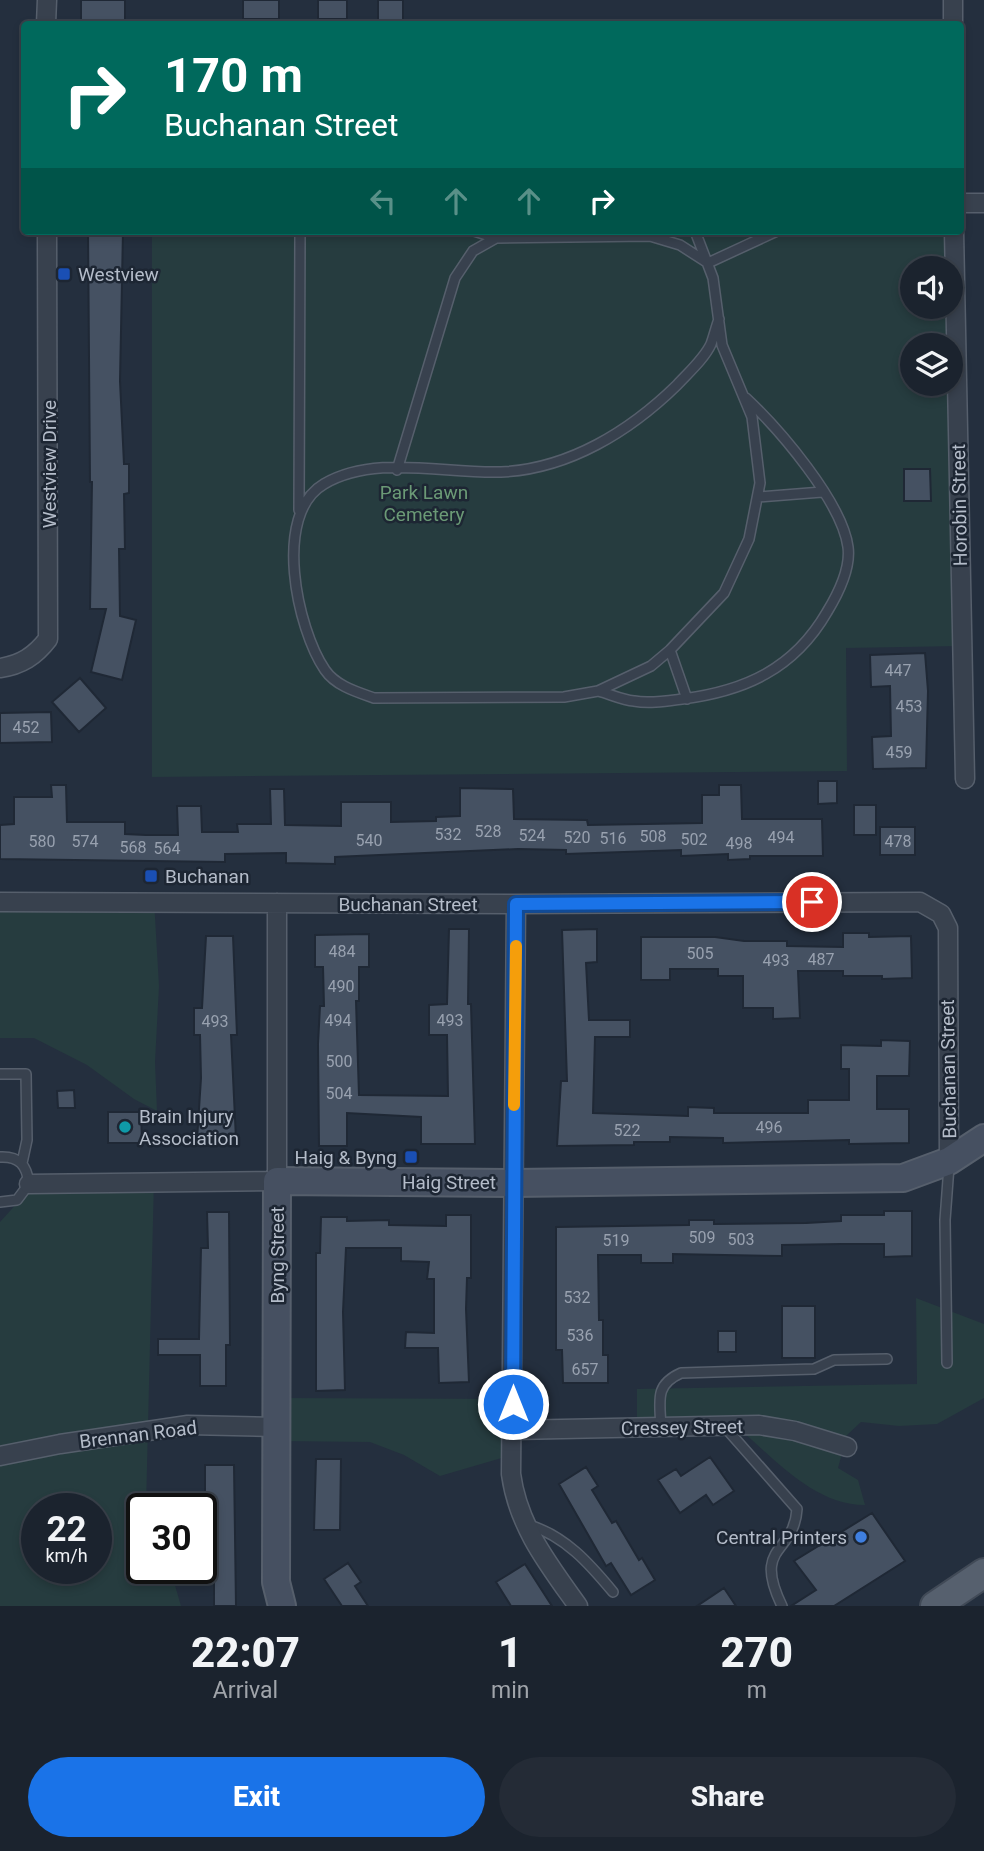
<!DOCTYPE html>
<html lang="en">
<head>
<meta charset="utf-8">
<style>
	:root { --surface:#1b232e; --page:#242b36; --text:#f1f3f6; --muted:#a0a4aa; --line:#39404a; --accent:#1a73e8 }
	body { margin:0; font-family:Roboto,sans-serif; background:var(--page); color:var(--text); height:100vh; display:flex; flex-direction:column; font-size:26px; white-space:nowrap }
	* { box-sizing:border-box; margin:0 }
	p { font-size:23px; color:var(--muted) }
	.icon { flex:none; width:38px; height:38px; fill:none; stroke:currentColor; stroke-width:2; stroke-linecap:round; stroke-linejoin:round }
	.map { position:relative; height:1606px; overflow:hidden }
	.details { display:flex; flex-direction:column; background:var(--surface); flex:1 }
	.details>* { flex:none }
	.top-card { position:absolute; left:21px; top:21px; width:943px; height:214px; border-radius:7px; box-shadow:0 4px 10px #0003,0 0 0 2px var(--line); background:#00695c; color:#fff; overflow:hidden }
	.buttons { position:absolute; left:900px; top:256px; display:grid; gap:14px }
	.buttons a { display:grid; place-items:center; width:63px; height:63px; border-radius:50%; background:var(--surface); box-shadow:0 4px 10px #0003,0 0 0 2px var(--line); font-size:35px }
	.speed { position:absolute; left:21px; top:1493px; display:flex; gap:14px; font-size:35px; font-weight:700; text-align:center }
	.speed>* { display:grid; place-content:center; width:91px; height:91px; border-radius:50%; background:var(--surface); box-shadow:0 4px 10px #0003,0 0 0 2px var(--line); line-height:1 }
	.speed small { font-size:18px; font-weight:400 }
	.speed .limit { border:4px solid #111; border-radius:10px; background:#fff; color:#111 }
	.pin { position:absolute; display:grid; place-items:center; width:60px; height:60px; color:#fff; margin:-30px; border:4px solid #fff; border-radius:50%; box-shadow:0 2px 7px #0007 }
	.me { position:absolute; width:77px; margin:-38px; rotate:0deg; stroke-linejoin:round; filter:drop-shadow(0 0 5px #0008) }
	.turn { display:flex; align-items:center; gap:24px; height:147px; padding:0 28px; font-size:32px }
	.turn .icon { width:91px; height:91px; stroke-width:2.5 }
	.turn b { display:block; font-size:49px; line-height:60px }
	.lanes { display:flex; align-items:center; height:66px; padding:0 28px; background:#0003; justify-content:center; gap:35px; direction:ltr }
	.lanes .off { opacity:.35 }
	.eta { display:flex; justify-content:space-evenly; align-items:center; height:119px; text-align:center }
	.eta b { font-size:42px; font-weight:800; line-height:49px }
	.action { display:flex; gap:14px; margin-top:auto; padding:14px 28px }
	.action a { flex:1; height:80px; border-radius:42px; background:var(--accent); color:#fff; font-size:28px; font-weight:800; line-height:80px; text-align:center }
	.action a+a { background:var(--page); color:var(--text) }
	.map>svg:first-child { display:block }
	.green { fill:#263c3f; fill-rule:evenodd }
	.building { fill:#455162; stroke:#1f2835; stroke-width:2 }
	.lines { fill:none; stroke-linecap:round; stroke-linejoin:round }
	.lane-casing { stroke:#565f6c; stroke-width:12 }
	.street-casing { stroke:#565f6c; stroke-width:21 }
	.secondary-casing { stroke:#565f6c; stroke-width:30 }
	.primary-casing { stroke:#414a57; stroke-width:32 }
	.lane { stroke:#38414e; stroke-width:9 }
	.street { stroke:#38414e; stroke-width:18 }
	.secondary { stroke:#465061; stroke-width:26 }
	.primary { stroke:#56606e; stroke-width:28 }
	.route-casing { stroke:#114b97; stroke-width:18 }
	.route { stroke:#1a73e8; stroke-width:12 }
	.slow { stroke:#f59e0b; stroke-width:12 }
	.transit-dot { fill:#1a4fb4; stroke:#1d2633; stroke-width:2.5 }
	.culture-dot { fill:#0f9aa8; stroke:#1d2633; stroke-width:2.5 }
	.shop-dot { fill:#3f7fe0; stroke:#1d2633; stroke-width:2.5 }
	.labels { text-anchor:middle; stroke-width:5; stroke-linejoin:round; paint-order:stroke }
	.number-label { font-size:16px; fill:#98a1af }
	.poi-label { font-size:19px; fill:#b4bcc9; stroke:#1d2633; text-anchor:start }
	.street-label { font-size:19px; fill:#b4bcc9; stroke:#1d2633 }
	.park-label { font-size:19px; fill:#6b9a76; stroke:#1d2633 }
</style>
</head>
<body>
<div class="map">
<svg width="984" height="1606" viewBox="0 0 984 1606">
	<rect width="100%" height="100%" fill="#242f3e"/>
	<!-- green -->
	<path class="green" d="M152,231H953L960,646L846,648L847,771L152,777ZM912,268H950V306H912ZM912,345H950V383H912Z
		M154,900L159,986L155,1062L157,1111L134,1099L87,1065L34,1038H0V901Z
		M154,1180L146,1508H142V1568H170L181,1606H0V1222L30,1189ZM37,1508H96V1568H37Z
		M916,1298L984,1324V1398L937,1424L899,1426L861,1422L847,1435L838,1468L858,1480L865,1505C814,1505 774,1458 737,1427L637,1429V1389L917,1384Z
		M278,1398L514,1399L505,1457L440,1476L404,1455L370,1442L279,1441Z"/>
	<!-- building -->
	<path class="building" d="M81,0H125V20H81Z
		M243,0H279V19H243Z
		M318,0H347V19H318Z
		M378,0H403V21H378Z
		M88,231H123L120,381L124,464H129V493L124,494L125,549H119L120,616L136,620L122,680L91,672L106,609H90L92,482H90Z
		M904,469H930L931,501H904Z
		M925,653L928,691L926,768L873,769L872,737L891,736L890,686L871,687L870,655Z
		M80,678L106,708L79,732L52,702Z
		M51,712L52,742L0,743V713Z
		M818,781H837V803L818,804Z
		M51,785H66L67,822H125V834L146,835H178L177,806H201L202,832H238L237,824H271L270,789H284L285,825L341,826V802H391V822L436,821V817L460,816V788L513,789L514,819L587,820L588,825L702,823V795H719V785H741L742,819H822L823,856H750V859L728,860V854L681,856V850L566,854V850L518,849L335,857V864L286,863V853L225,854V862L0,859V825L14,824V797H52Z
		M854,805H876V835H854Z
		M880,827H915V855H880Z
		M449,929H469L468,1004H471L475,1144H421V1117L347,1113V1146H319L318,1044L320,1006H324L323,967H315V935L369,934V967H359V1001H356L359,1095L448,1096L447,1035H429V1005L447,1004Z
		M597,929V962L586,963L589,1020H630V1037H595L593,1113L688,1116V1107L714,1108V1113H808V1100H849V1069H841V1045L881,1046V1040L910,1041L909,1076H877V1109H909V1143L849,1144V1140L723,1143V1138L670,1137V1142H634V1145L557,1146L561,1081H567L562,930Z
		M843,933H869V937L911,936L912,978L882,979V976H843V971H798L800,1018L773,1019V1008H743V976H718V969H670V980H641V937H715L744,941H787V946L843,947Z
		M206,936H233L237,1035H231L236,1139L197,1140L201,1078L200,1035H194V1008H202Z
		M74,1090L75,1108H58L57,1091Z
		M108,1112H141L142,1143H108Z
		M884,1211H912V1256L884,1257V1244H841L782,1245V1256L673,1254V1263H641V1255H598L599,1320H603V1355H608V1383H563L562,1350H556V1227L689,1225V1220H714V1224L806,1223L841,1221V1215H884Z
		M207,1212H229L230,1345H226V1386H200V1355H158V1339H199L201,1248H208Z
		M446,1215H471V1278H467L466,1309L469,1382L439,1383L438,1348H405L406,1332L434,1333V1279H427L429,1262L401,1261V1248H346L343,1312L345,1390L316,1391V1253H320L321,1217H347V1221L389,1220V1225L446,1226Z
		M782,1306H815V1358H782Z
		M718,1331H736V1352H718Z
		M710,1457L734,1491L713,1505L706,1495L680,1513L658,1480L676,1469L681,1476Z
		M316,1459H341L340,1530H314Z
		M205,1465H234L236,1606H214V1568H201V1508H132V1495L205,1493Z
		M586,1467L598,1486L592,1490L612,1523L616,1521L639,1560L642,1558L655,1580L631,1595L611,1563L606,1566L559,1484Z
		M872,1513L905,1561L834,1606H791L816,1590L794,1561Z
		M348,1563L361,1582L355,1586L368,1606H342L324,1579Z
		M525,1564L552,1606H511L496,1582Z
		M724,1588L736,1606H697Z"/>
	<g class="lines">
		<!-- lane casing -->
		<g class="lane-casing">
			<path id="lane" d="M474,231L496,238
				M695,231L713,278L722,345L752,417L760,483L749,539L724,593L670,650L651,666L598,691L564,697L374,698C357,692 336,686 325,670C297,629 272,514 324,484C375,454 444,474 501,472C569,469 630,431 677,385C688,373 704,359 711,344C714,336 716,327 719,319
				M397,470L455,278L473,251L496,238L650,236L680,245L708,263L777,231
				M758,497L822,492
				M299,510L300,231
				M670,650L687,699
				M598,691C610,694 622,700 634,701C649,704 667,701 682,699C745,691 794,669 827,612C838,594 851,569 848,547C842,502 779,429 746,398
				M0,1074H26L27,1140L22,1163
				M0,1157C19,1156 27,1165 29,1184L17,1200L0,1202
				M947,1363L945,1220L949,1166
				M724,1426L797,1509C794,1555 752,1544 782,1606
				M661,1428C660,1401 654,1385 681,1373L814,1369L834,1360L887,1359
				M529,1525C565,1536 589,1563 613,1592"/>
		</g>
		<!-- street casing -->
		<g class="street-casing">
			<path id="street" d="M953,0V24
				M46,24L47,0
				M961,203H984
				M954,231L965,779
				M0,668C21,665 35,656 48,639L47,231
				M0,902L516,904L920,902L941,914L948,928L949,1161
				M516,904L511,1474C518,1526 548,1564 578,1606
				M29,1184L277,1181V903
				M513,1430L759,1425L795,1431L847,1447
				M0,1456L60,1444L188,1425L277,1427"/>
		</g>
		<!-- secondary casing -->
		<g class="secondary-casing">
			<path id="secondary" d="M282,1606L276,1582L277,1181L514,1183L903,1178L949,1161L984,1138"/>
		</g>
		<!-- primary casing -->
		<g class="primary-casing">
			<path id="primary" d="M935,1606L984,1573"/>
		</g>
		<!-- lane -->
		<use href="#lane" class="lane"/>
		<!-- street -->
		<use href="#street" class="street"/>
		<!-- secondary -->
		<use href="#secondary" class="secondary"/>
		<!-- primary -->
		<use href="#primary" class="primary"/>
	</g>
	<g class="lines">
		<!-- route casing -->
		<g class="route-casing">
			<path id="route" d="M513,1404L516,904L812,902"/>
		</g>
		<!-- route -->
		<use href="#route" class="route"/>
		<!-- slow -->
		<path class="slow" d="M514,1105L516,946"/>
	</g>
	<!-- markers -->
	<g class="transit-dot">
		<rect x="57" y="267" width="14" height="14" rx="3.5"/>
		<rect x="144" y="869" width="14" height="14" rx="3.5"/>
		<rect x="404" y="1150" width="14" height="14" rx="3.5"/>
	</g>
	<circle class="culture-dot" cx="125" cy="1127" r="7"/>
	<circle class="shop-dot" cx="861" cy="1537" r="7"/>
	<g class="labels">
		<!-- number labels -->
		<g class="number-label">
			<text x="898" y="676">447</text>
			<text x="909" y="712">453</text>
			<text x="26" y="733">452</text>
			<text x="899" y="758">459</text>
			<text x="488" y="837">528</text>
			<text x="448" y="840">532</text>
			<text x="532" y="841">524</text>
			<text x="653" y="842">508</text>
			<text x="577" y="843">520</text>
			<text x="781" y="843">494</text>
			<text x="613" y="844">516</text>
			<text x="694" y="845">502</text>
			<text x="369" y="846">540</text>
			<text x="42" y="847">580</text>
			<text x="85" y="847">574</text>
			<text x="898" y="847">478</text>
			<text x="739" y="849">498</text>
			<text x="133" y="853">568</text>
			<text x="167" y="854">564</text>
			<text x="342" y="957">484</text>
			<text x="700" y="959">505</text>
			<text x="821" y="965">487</text>
			<text x="776" y="966">493</text>
			<text x="341" y="992">490</text>
			<text x="338" y="1026">494</text>
			<text x="450" y="1026">493</text>
			<text x="215" y="1027">493</text>
			<text x="339" y="1067">500</text>
			<text x="339" y="1099">504</text>
			<text x="769" y="1133">496</text>
			<text x="627" y="1136">522</text>
			<text x="702" y="1243">509</text>
			<text x="741" y="1245">503</text>
			<text x="616" y="1246">519</text>
			<text x="577" y="1303">532</text>
			<text x="580" y="1341">536</text>
			<text x="585" y="1375">657</text>
		</g>
		<!-- poi labels -->
		<g class="poi-label">
			<text x="78" y="281">Westview</text>
			<text x="165" y="883">Buchanan</text>
			<text x="139" y="1123">Brain Injury<tspan x="139" dy="22">Association</tspan></text>
			<text x="397" y="1164" text-anchor="end">Haig &amp; Byng</text>
			<text x="847" y="1544" text-anchor="end">Central Printers</text>
		</g>
		<!-- street labels -->
		<g class="street-label">
			<text transform="translate(49 464) rotate(-90)" y="7">Westview Drive</text>
			<text transform="translate(959 505) rotate(-91)" y="7">Horobin Street</text>
			<text x="408" y="911">Buchanan Street</text>
			<text transform="translate(948 1069) rotate(-91)" y="7">Buchanan Street</text>
			<text x="449" y="1189">Haig Street</text>
			<text transform="translate(277 1255) rotate(-90)" y="7">Byng Street</text>
			<text transform="translate(682 1427) rotate(-1)" y="7">Cressey Street</text>
			<text transform="translate(138 1434) rotate(-7)" y="7">Brennan Road</text>
		</g>
		<!-- park labels -->
		<g class="park-label">
			<text x="424" y="499">Park Lawn<tspan x="424" dy="22">Cemetery</tspan></text>
		</g>
	</g>
</svg>
<div class="buttons">
<a><svg class="icon" aria-label="sound" viewBox="0 0 24 24"><path d="M4 9h4l5-4v14l-5-4H4zM17 9q2 3 0 6"/></svg></a>
<a><svg class="icon" aria-label="layers" viewBox="0 0 24 24"><path d="M12 4l9 5-9 5-9-5zM3 14l9 5 9-5"/></svg></a>
</div>
<div class="speed"><div>22<small>km/h</small></div><div class="limit">30</div></div>
<div class="pin" style="left:812px;top:902px;background:#d93025"><svg class="icon" aria-label="arrive" viewBox="0 0 24 24"><path d="M6 21V4h12l-3 4 3 4H6"/></svg></div>
<svg class="me" style="left:513px;top:1404px" viewBox="-20 -20 40 40"><circle r="17" fill="#1a73e8" stroke="#fff" stroke-width="3"/><path d="M0-11L8 9 0 5-8 9z" fill="#fff"/></svg>
<div class="top-card">
<div class="turn"><svg class="icon" aria-label="right" viewBox="0 0 24 24"><path d="M7 20v-9h11M14 6l5 5-5 5"/></svg><div><b>170 m</b>Buchanan Street</div></div>
<div class="lanes"><svg class="icon off" aria-label="left" viewBox="0 0 24 24"><path d="M17 20v-9H6M10 6l-5 5 5 5"/></svg><svg class="icon off" aria-label="ahead" viewBox="0 0 24 24"><path d="M12 20V5M6 11l6-6 6 6"/></svg><svg class="icon off" aria-label="ahead" viewBox="0 0 24 24"><path d="M12 20V5M6 11l6-6 6 6"/></svg><svg class="icon" aria-label="right" viewBox="0 0 24 24"><path d="M7 20v-9h11M14 6l5 5-5 5"/></svg></div>
</div>
</div>
<section class="details">
<div class="eta">
<div><b>22:07</b><p>Arrival</p></div>
<div><b>1</b><p>min</p></div>
<div><b>270</b><p>m</p></div>
</div>
<div class="action"><a>Exit</a><a>Share</a></div>
</section>
</body>
</html>
